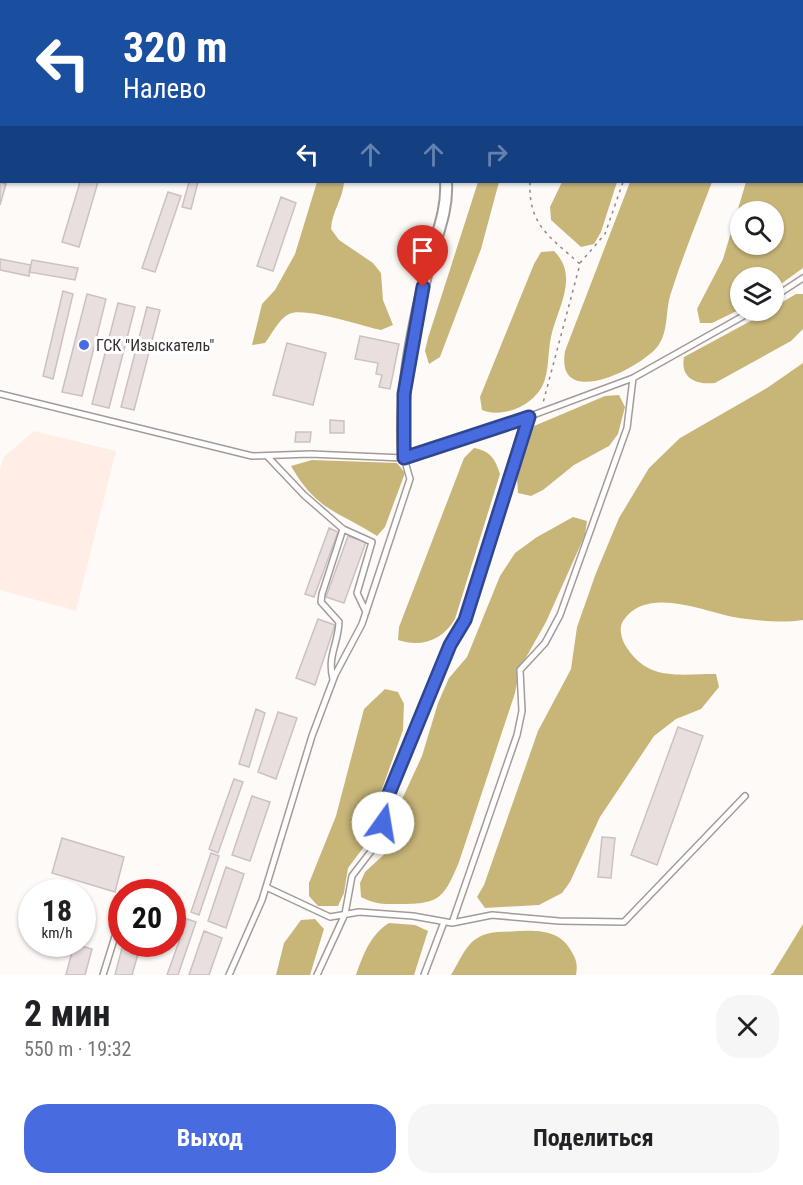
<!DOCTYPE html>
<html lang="ru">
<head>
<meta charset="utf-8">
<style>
	:root { --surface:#fff; --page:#f6f6f6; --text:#202124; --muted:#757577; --accent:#486cdf }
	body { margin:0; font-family:"Roboto Condensed",sans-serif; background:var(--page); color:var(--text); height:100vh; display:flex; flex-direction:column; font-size:22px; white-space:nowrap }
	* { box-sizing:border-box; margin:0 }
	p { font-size:20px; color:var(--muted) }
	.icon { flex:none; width:33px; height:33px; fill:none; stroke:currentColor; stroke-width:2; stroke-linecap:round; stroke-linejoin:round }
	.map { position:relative; height:975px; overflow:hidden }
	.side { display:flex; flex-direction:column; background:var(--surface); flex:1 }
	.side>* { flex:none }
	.banner { position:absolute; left:0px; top:0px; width:804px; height:183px; box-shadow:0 2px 4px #0004; background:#1a4fa0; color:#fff; overflow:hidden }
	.fabs { position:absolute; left:730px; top:201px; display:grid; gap:12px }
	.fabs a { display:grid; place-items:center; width:54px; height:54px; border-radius:50%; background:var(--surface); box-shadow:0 2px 4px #0004; font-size:30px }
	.speed { position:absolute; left:18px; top:879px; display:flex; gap:12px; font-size:30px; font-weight:700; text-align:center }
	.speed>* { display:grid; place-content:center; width:78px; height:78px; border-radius:50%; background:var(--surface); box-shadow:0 2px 4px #0004; line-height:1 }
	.speed small { font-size:15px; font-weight:400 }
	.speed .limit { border:9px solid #d22; background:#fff; color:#111 }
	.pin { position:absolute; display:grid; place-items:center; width:51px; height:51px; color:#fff; margin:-62px -26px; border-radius:50% 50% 50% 0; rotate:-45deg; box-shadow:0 0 6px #0007 }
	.pin .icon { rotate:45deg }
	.me { position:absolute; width:66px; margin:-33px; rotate:13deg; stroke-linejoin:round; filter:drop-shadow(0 0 4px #0008) }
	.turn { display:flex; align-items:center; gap:21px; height:126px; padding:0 24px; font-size:27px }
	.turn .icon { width:78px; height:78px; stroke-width:2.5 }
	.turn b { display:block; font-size:42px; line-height:51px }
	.lanes { display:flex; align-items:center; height:57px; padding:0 24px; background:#0003; justify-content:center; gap:30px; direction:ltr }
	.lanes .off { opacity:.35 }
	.round { display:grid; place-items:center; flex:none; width:63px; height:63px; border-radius:24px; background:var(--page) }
	.head { display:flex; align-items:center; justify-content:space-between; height:102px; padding:0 24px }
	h1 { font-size:36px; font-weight:700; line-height:45px }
	.cta { display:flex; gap:12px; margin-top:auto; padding:12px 24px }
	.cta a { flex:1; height:69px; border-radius:24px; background:var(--accent); color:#fff; font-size:24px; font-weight:700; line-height:69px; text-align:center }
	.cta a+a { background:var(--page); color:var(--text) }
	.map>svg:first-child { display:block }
	.built { fill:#ffede6 }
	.forest { fill:#c8b679; fill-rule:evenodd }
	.building { fill:#eadfdf; stroke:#ccc1c2; stroke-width:1.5 }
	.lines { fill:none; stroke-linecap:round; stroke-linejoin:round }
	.service-casing { stroke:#a49b98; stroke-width:8 }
	.minor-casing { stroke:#a49b98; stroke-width:14 }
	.path { stroke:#8e8a88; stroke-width:1.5; stroke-dasharray:3 4.5; stroke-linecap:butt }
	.service { stroke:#fff; stroke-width:5 }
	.minor { stroke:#fff; stroke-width:10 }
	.route-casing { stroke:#2f4691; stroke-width:15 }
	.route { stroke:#486cdf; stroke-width:10 }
	.poi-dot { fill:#486cdf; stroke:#fff; stroke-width:2 }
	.labels { text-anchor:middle; stroke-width:6; stroke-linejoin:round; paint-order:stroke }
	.poi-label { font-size:16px; fill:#332f2d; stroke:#fff; text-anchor:start }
</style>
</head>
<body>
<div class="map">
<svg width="803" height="975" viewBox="0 0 803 975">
	<rect width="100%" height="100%" fill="#fefaf8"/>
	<!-- built -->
	<path class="built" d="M0,0H52L2,2L0,171Z
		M34,431L116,451L76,611L0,590V469L4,457Z"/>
	<!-- forest -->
	<path class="forest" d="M803,23V268L774,289V278H741V309L712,323H700L697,309L723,259L746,182H802ZM741,212H774V244H741Z
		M317,182H344C343,199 332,211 331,229L339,240L373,263L381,273L383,300L393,325L381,330C363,326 303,306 289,314C278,320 272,334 265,343L252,345L262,304L275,290L295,254Z
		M478,182H499L481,249L440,357L429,364L425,351L428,338Z
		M562,182H617L601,232L594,244L581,247L551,220L550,207Z
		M630,182H712C698,219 683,255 671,293C665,310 669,331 658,346C640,369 555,411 565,351Z
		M554,251C580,277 557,308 551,337C548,351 549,366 545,379C538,404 505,419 482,410L480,397L534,264L541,252Z
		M796,294H803V329L791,341L715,383C696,385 680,378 684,357L769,311L774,310V307Z
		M803,363V620C783,623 759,621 739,618C706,613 647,584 623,621C619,628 621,636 624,643C646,682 677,674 716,674L719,687L701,709L676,719L654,736L600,817L570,882L562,893L539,905L485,908L477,897L484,885L538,731L571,669L577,627L596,573L619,518L649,468L680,438L767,388Z
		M619,395L625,407L618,434L609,446L574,465L543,490L531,496L518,493L517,479L534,426L605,396Z
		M474,448C490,451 495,458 500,474L455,619C443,640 421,648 398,640L399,627L464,458Z
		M312,460L397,463L405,473L385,527L377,536C338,511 317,511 291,466Z
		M573,517L587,521L585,535L546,622L520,668L515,693L459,862C443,901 438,904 397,904C382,904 374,904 361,897L360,883L365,872L390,849L398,808L422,756L438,703L449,678L467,657L500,576L515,553L537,537Z
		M385,689L398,692L404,704L403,730L380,795L372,836L348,868L344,893L338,906H318L309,896V883L336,816L364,709Z
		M315,919L324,929L310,975H276L284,943L301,920Z
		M389,923L415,925L428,931L414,975H356C363,955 370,935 389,923Z
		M803,924V975H770L773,973Z
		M497,932C523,932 555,924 570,949C576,959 578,963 576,975H451C465,952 468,935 497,932Z"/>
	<!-- building -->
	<path class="building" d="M0,182L6,184L0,205Z
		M80,182H98L79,247L62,242Z
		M189,182H198L191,209L182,207Z
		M168,192L181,196L155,272L142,268Z
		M281,197L296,203L273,271L257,266Z
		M0,259L31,265L29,276L0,270Z
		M32,260L78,268L75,280L29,272Z
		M63,291L73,294L53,379L43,376Z
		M87,294L106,299L82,396L62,392Z
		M118,303L135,307L109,408L92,404Z
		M147,307L160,310L134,410L121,407Z
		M360,336L399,344L390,389L379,387L382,375L376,374L378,363L355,359Z
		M287,343L326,353L313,405L273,395Z
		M330,420L344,421V433H330Z
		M296,432H311L310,442H295Z
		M329,528L338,532L314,597L305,594Z
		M348,536L366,542L344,603L326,597Z
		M318,619L335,625L315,685L296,678Z
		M256,709L265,713L249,767L239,764Z
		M278,712L297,718L276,779L258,772Z
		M678,727L703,736L657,865L631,855Z
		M234,779L243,782L218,853L209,849Z
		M252,796L270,802L250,861L232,855Z
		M602,837L615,838L611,878L598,877Z
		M62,838L124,857L115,892L52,873Z
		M211,853L219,856L199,915L191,912Z
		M226,867L244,874L226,928L208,921Z
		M187,919L196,922L178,975H167Z
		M204,931L222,938L209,975H189Z
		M74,944L92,949L85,975H66Z
		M123,944L140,947L132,975H115Z"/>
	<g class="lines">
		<!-- service casing -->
		<g class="service-casing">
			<path id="service" d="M774,297L803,278
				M0,394L252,456L310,454L404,458L498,428L633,378L754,310
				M267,456L304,495L343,529L322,594L321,602L339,622C338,645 327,656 333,679
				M343,529L372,542L357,593L366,612
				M266,887L330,917L359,912L413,916L452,923L492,915L559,921L624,922L745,796
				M452,923L517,735L522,711L520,670L545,643L560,615L627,428L633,378
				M103,975L117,930
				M229,975L262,900L312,736L335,675L362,624L410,479L404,458
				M317,975L345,914L352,876L382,837L383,808L450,646L465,620L529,417
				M424,975L444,922"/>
		</g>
		<!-- minor casing -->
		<g class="minor-casing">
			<path id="minor" d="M30,2V0
				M0,83L2,79
				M404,458C399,395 412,332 427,271C434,240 448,214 446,182"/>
		</g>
		<!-- path -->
		<path class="path" d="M575,2L576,0
			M682,2L683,0
			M530,182C528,225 550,237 580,264L543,403
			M580,263L605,234L623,182"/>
		<!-- service -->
		<use href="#service" class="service"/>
		<!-- minor -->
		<use href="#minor" class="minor"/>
	</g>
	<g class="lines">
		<!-- route casing -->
		<g class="route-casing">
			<path id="route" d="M383,823V808L450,645L465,620L529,417L404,458V394L423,287"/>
		</g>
		<!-- route -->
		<use href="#route" class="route"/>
	</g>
	<!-- markers -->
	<circle class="poi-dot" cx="84" cy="345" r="6"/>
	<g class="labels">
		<!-- poi labels -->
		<g class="poi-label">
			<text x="96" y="351">ГСК "Изыскатель"</text>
		</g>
	</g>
</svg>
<div class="fabs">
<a><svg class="icon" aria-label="search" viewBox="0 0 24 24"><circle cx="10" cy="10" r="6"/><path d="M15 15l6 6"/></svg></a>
<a><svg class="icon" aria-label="layers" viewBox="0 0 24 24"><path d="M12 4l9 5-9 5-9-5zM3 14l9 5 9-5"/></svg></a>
</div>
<div class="speed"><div>18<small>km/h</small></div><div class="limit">20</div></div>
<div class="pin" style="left:423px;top:287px;background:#d93025"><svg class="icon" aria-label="arrive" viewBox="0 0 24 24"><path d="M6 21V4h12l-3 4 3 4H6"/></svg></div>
<svg class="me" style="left:383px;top:823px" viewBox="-20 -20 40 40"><circle r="19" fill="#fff"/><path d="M0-13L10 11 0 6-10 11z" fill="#486cdf"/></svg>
<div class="banner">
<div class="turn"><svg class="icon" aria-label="left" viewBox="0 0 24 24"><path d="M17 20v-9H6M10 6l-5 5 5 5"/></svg><div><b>320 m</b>Налево</div></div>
<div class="lanes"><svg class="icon" aria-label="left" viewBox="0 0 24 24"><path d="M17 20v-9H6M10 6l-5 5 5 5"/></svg><svg class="icon off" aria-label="ahead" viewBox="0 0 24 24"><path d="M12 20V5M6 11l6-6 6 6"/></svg><svg class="icon off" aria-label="ahead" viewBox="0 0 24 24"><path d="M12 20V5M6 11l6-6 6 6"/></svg><svg class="icon off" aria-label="right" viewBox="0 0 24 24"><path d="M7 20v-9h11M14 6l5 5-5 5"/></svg></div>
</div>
</div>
<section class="side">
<div class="head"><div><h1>2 мин</h1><p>550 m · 19:32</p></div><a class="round"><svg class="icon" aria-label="close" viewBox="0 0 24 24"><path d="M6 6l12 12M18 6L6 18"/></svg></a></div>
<div class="cta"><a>Выход</a><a>Поделиться</a></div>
</section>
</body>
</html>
